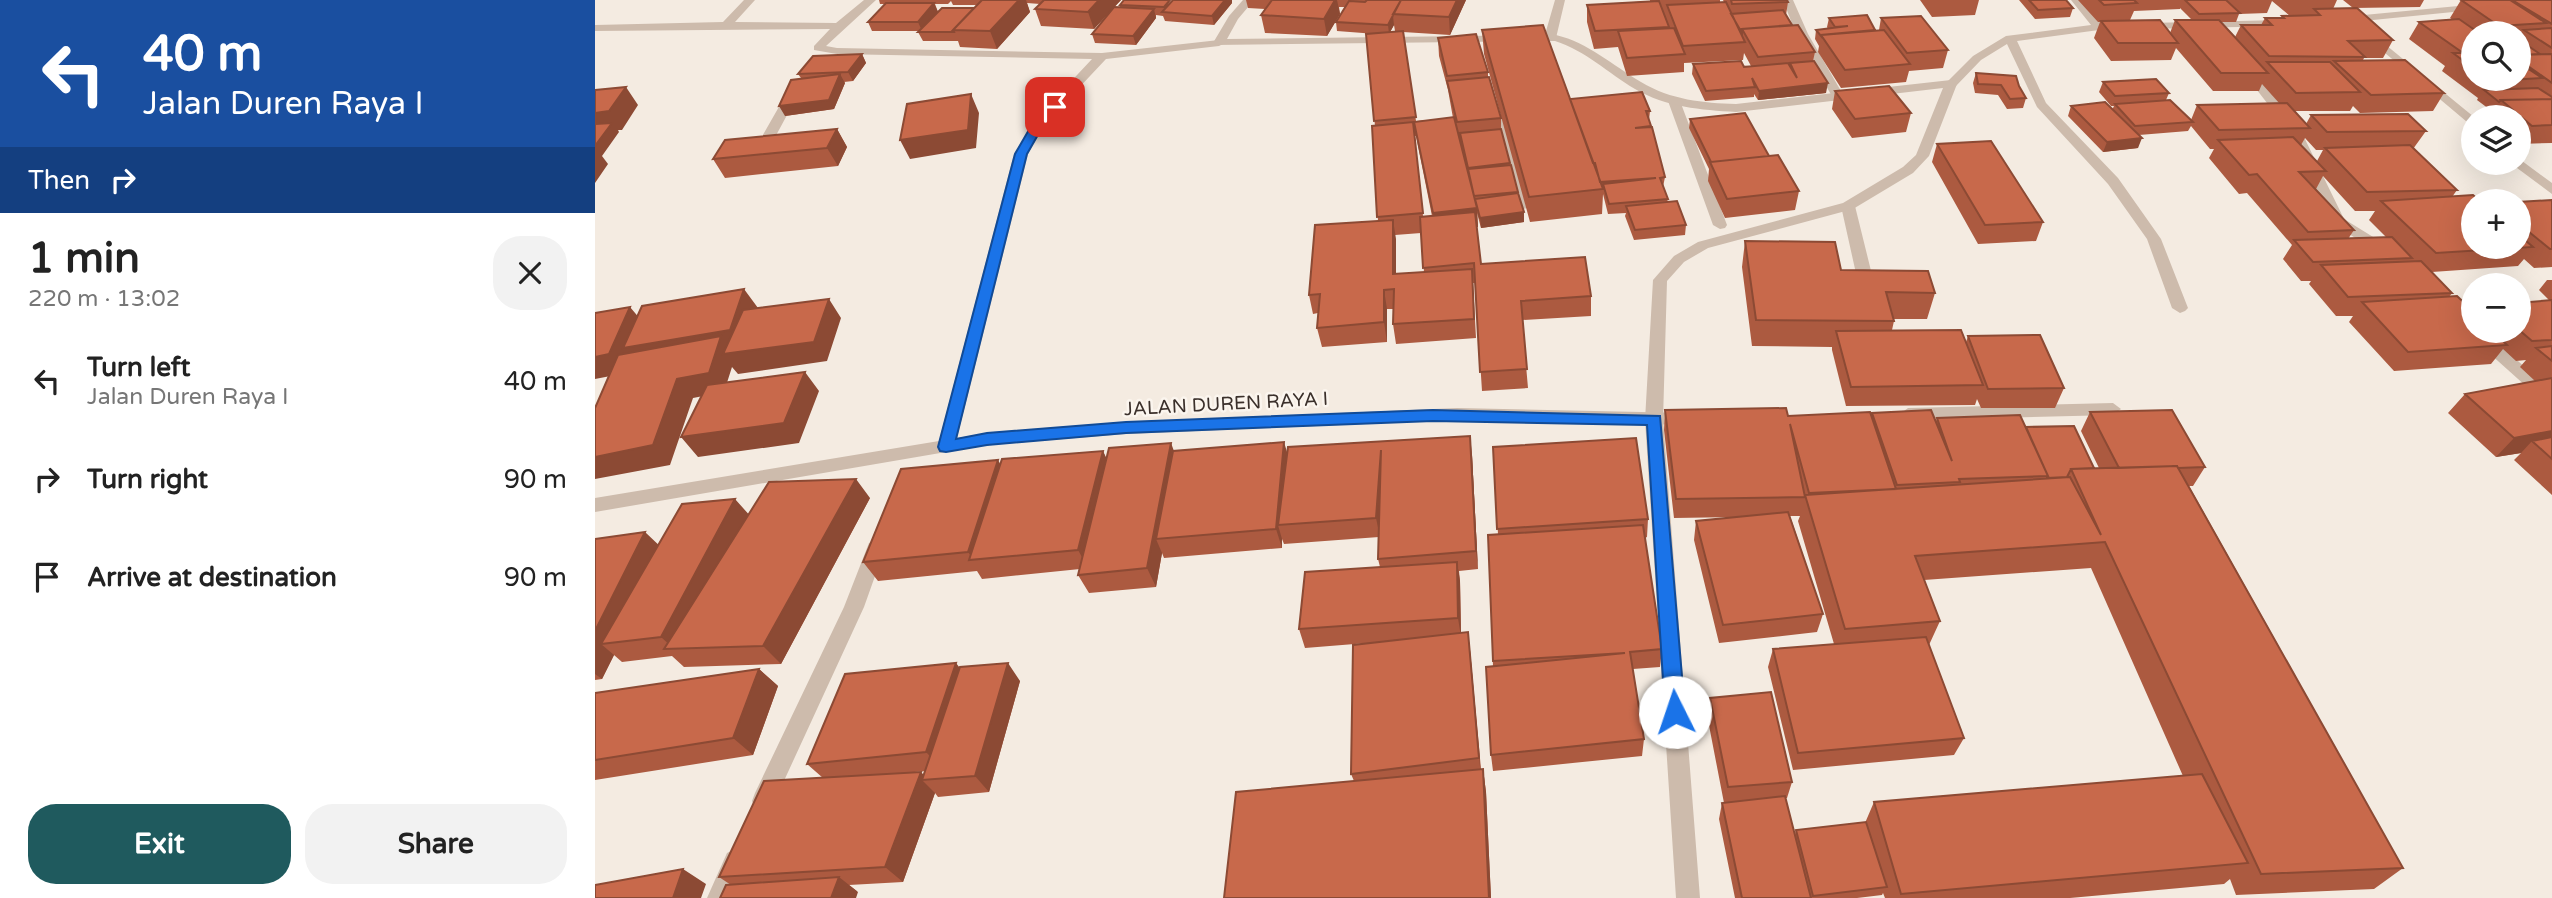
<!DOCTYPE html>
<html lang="en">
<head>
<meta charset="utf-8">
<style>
	:root { --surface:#fff; --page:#f2f2f2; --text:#222; --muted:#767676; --accent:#1f5a5e }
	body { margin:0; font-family:"Varela Round",sans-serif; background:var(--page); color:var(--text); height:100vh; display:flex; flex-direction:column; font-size:26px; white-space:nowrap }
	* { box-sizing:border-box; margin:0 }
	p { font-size:23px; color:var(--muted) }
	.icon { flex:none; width:38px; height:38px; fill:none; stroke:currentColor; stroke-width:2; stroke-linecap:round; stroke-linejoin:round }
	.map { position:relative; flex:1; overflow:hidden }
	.drawer { display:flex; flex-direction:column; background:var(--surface); width:595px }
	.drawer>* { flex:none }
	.banner { background:#1a4fa0; color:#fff; overflow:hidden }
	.buttons { position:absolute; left:1866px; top:21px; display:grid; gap:14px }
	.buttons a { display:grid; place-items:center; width:70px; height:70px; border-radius:50%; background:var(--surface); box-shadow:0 7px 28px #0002; font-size:35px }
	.pin { position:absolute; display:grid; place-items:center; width:60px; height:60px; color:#fff; margin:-30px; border-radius:14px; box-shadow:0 4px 10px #0006 }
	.me { position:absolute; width:77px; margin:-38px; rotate:356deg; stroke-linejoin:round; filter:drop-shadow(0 0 5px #0008) }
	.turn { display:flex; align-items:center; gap:24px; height:147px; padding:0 28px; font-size:32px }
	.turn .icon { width:91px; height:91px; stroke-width:2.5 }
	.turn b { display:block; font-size:49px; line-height:60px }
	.then { display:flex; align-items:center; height:66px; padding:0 28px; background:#0003; gap:14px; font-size:26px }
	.round { display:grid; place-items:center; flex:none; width:74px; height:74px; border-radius:28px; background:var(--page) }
	.overview { display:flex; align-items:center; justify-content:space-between; height:119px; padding:0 28px }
	h1 { font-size:42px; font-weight:800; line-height:52px }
	.cta { display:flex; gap:14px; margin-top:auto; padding:14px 28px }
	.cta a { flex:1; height:80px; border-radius:28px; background:var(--accent); color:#fff; font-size:28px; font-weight:800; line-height:80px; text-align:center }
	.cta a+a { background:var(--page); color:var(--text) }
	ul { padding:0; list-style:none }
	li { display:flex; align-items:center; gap:21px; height:98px; padding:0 28px }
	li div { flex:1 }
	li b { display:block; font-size:26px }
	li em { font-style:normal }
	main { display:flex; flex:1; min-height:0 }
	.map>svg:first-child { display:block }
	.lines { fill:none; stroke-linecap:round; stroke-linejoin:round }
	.minor { fill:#cdbbac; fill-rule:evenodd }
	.tertiary { fill:#cdbbac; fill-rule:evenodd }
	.wall { fill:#ac5a40; fill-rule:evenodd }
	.shaded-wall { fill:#8c4a34 }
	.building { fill:#c8694b; stroke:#8c4a34; stroke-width:2 }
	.route { fill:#1a73e8; stroke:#114b97; stroke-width:2 }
	.labels { text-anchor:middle; stroke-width:5; stroke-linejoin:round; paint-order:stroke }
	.street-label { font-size:19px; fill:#3b302b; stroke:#fbf5ee }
</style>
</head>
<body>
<main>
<section class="drawer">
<div class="banner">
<div class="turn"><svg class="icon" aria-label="left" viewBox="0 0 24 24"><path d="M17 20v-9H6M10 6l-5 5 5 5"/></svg><div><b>40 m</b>Jalan Duren Raya I</div></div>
<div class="then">Then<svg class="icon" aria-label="right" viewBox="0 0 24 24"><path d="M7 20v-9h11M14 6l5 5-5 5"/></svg></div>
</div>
<div class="overview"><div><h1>1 min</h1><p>220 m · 13:02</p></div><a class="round"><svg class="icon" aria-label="close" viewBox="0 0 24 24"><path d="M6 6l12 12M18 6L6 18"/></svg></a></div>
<ul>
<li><svg class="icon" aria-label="left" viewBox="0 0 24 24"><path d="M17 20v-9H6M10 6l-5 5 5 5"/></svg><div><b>Turn left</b><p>Jalan Duren Raya I</p></div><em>40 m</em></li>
<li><svg class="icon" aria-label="right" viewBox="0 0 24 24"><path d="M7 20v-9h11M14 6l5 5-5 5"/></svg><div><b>Turn right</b></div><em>90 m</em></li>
<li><svg class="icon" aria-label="arrive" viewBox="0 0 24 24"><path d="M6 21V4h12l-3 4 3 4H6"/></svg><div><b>Arrive at destination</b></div><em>90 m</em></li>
</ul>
<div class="cta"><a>Exit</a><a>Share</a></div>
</section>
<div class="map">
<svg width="1957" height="898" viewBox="0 0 1957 898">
	<rect width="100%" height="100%" fill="#f4ebe1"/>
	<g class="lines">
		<!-- minor -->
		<path class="minor" d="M149,0H160L140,22L241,23L269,0H281L231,46L242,48L507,53L624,40L630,43L624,46L511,59L448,126L433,154L362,438L392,433L531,422L862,408L1093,413L1102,419L1093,425L862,420L531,434L392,445L0,512V498L344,441L419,154L439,121L497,59L242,54L219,50V46L235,29L0,31V25L128,22Z
			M960,0H970L961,38L955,41L949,38Z
			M1188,0H1198L1213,34L1250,98L1248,101L1238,98L1201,34Z
			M1476,0H1487L1507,24L1689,20L1695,23L1689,26L1504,30L1422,41L1451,103L1523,178L1566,239L1593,308L1590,311L1585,313L1577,308L1552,239L1513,184L1442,107L1412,44L1386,60L1360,87L1350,84L1378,56L1411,36L1496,25Z
			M1884,4L1888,5V9L1748,23L1742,20L1748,17Z
			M1775,32L1879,117L1878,127L1771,37L1769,35Z
			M1648,68H1656L1705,129L1749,219L1796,248L1798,251L1796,254H1786L1738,224L1693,130L1648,72Z
			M199,87L205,91L171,154L169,157H159L157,154L193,91Z
			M1079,97L1085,101L1132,225L1130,228L1125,229L1118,225L1073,101Z
			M900,100L906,104L935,205L933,208L928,209L921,205L894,104Z
			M1923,158L1957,183V194L1918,165L1917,163H1923Z
			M1253,202L1260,206L1280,287L1272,292L1264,287L1246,206Z
			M1878,326V331H1889L1957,391V406L1951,404L1874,335L1872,331Z
			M1518,403L1526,409L1518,415L1313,420L1305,414L1313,408Z
			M281,540L288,543L290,548L269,607L176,809L168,812L160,809L157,801L160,793L249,607L272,548L274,543Z
			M140,849L148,853L152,861L136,898H112L132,853Z"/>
		<!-- tertiary -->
		<path class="tertiary" d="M648,0H659L643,19L632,39L961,35C994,43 1017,65 1046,82C1076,100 1108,103 1141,104L1356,80L1362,84L1334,156L1318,173L1258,209L1113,248L1089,262L1072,281L1068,420L1105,898H1081L1050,420L1058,280L1079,256L1103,242L1248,203L1308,167L1321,155L1348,88L1141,112C1106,110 1071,107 1040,89C1013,73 991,51 960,41L620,45L618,43L634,16Z"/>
	</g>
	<!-- wall -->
	<path class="wall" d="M284,0H526L519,7H525V5L637,3L619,25L570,21L568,16L561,15V18L541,45L500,43L497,34L514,12L499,29L446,26L440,9L445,4L432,3L435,12L402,49L365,47L363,41H328L323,32L324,31H277L273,22L291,4H285ZM356,1L358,5H381L379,8L343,12L340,4H353Z
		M651,0H871L855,35L808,32L821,121L858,118L853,90L844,56L843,38L893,72V77L906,118V131L929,212V222L886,228L882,213L883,227H882L886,264L996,296V316L927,320L933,388L887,391L880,283H878L881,338L801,344L798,324V309H792V342L727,347L722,328L723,313L718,314L714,295L783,221L777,126H780L771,34H781L742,31L741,22L750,7H744L745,14L732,36L670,33L666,15L670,9L653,8ZM799,25L800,31L795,32ZM819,136H821L837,216H828ZM826,233L829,272L801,274L800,235Z
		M1055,0H1125V2H1129L1128,0H1192L1193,2L1191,15L1197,25L1220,52L1218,61L1231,93L1163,100L1159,94V97L1110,101L1097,74L1098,64L1156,66L1149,53L1148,60L1089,63V72L1032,76L1023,47L999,49L992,22V5L1055,1Z
		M1325,0H1384L1380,15L1337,17Z
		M1424,0H1471L1478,8L1475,17L1440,19Z
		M1483,0H1742L1738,9L1798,40L1788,58H1769L1768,60L1849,93L1838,111L1765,113L1758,106L1755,111H1699L1711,124L1716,115L1831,131L1818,149L1862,190L1857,197L1923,247V202L1957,200V267L1939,268L1929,259L1923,266L1837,272L1857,293L1854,297L1878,331H1923V303L1954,300L1944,290L1952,280H1957V495L1919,460L1926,453L1901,457L1853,413L1870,394L1940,381L1925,367L1931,360L1921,361L1908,349L1896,364L1799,371L1754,322L1758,316H1741L1714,284L1716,281H1706L1688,259L1697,245L1652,193L1644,194L1614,158L1619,149H1615L1596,126L1593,131L1544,135L1543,148L1508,152L1473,116L1476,106L1517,110L1519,106H1516L1504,92L1508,82L1574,93L1571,100L1596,120L1602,105L1684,103L1667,84L1664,91H1618L1581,48L1576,60L1516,61L1499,38L1505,22H1503ZM1677,1L1695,16H1687L1686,18H1670L1666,25H1646L1640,37L1626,22H1641L1644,14L1672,13ZM1585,8L1597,20H1580L1575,33L1535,20L1539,11L1585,9ZM1710,138L1721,150H1728L1722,161L1706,145ZM1728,176L1760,211H1780L1774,220L1791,237L1753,239L1759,230L1721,189Z
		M1748,0H1829L1825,7L1758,8Z
		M1866,0H1957V143L1924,144L1923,117H1894L1898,112L1882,100L1883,98L1847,71L1850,66L1814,39L1824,22L1858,20L1855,18ZM1878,33H1923V79H1878Z
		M1234,18L1280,30H1284L1286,18L1353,50L1348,68L1314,71L1311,82L1246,88L1223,52L1224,46L1220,39L1221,30L1233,29L1232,27Z
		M887,30L975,100L1055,111L1054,120L1070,177L1068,187L1073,199L1072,202L1091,225L1090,235L1039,240L1030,216L1031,213L1013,214L1008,194L1007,214L935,222L889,54Z
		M267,54L271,63L258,81L249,82L250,83L239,109L190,116L206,78L203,74Z
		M1381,73L1424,86L1431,98L1428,108L1412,109L1403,95L1380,93L1378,83Z
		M1240,91L1316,113L1311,132L1257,138L1237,109Z
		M1095,119L1174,156L1204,191L1200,210L1130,218L1113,181L1114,169L1094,128Z
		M242,129L252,147L243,166L130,178L118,159Z
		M1342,144L1448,222L1441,241L1383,244L1337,162Z
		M1150,241L1246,270L1340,293L1332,319H1298L1299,321L1297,330L1371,342L1373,336L1469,388L1460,408H1386L1382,399L1380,405L1251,406L1237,350V347L1157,346L1147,267Z
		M1070,410L1193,416L1276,417L1277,413L1341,421L1342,418L1431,427L1499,468H1504L1486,431L1495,412L1610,467L1598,486H1594L1808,868L1779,889L1641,895L1635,879L1629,884L1475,898H1290L1288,893L1287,895L1262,898H1140L1124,819L1127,803H1129L1112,715L1115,698L1197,782L1192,798H1190L1200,835L1201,830L1270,823L1279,802L1588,776L1496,568L1329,580L1345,621L1334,645L1369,738L1359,755L1198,770L1173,667L1178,649L1239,644L1203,521L1205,516H1195L1228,614L1222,632L1124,643L1099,540L1101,521L1142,517L1079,518L1069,430Z
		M898,447L1053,519L1052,537L1050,538L1067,649L1065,667L1038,669L1049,739L1047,756L898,771L896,755L898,666L893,535L903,534Z
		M508,451L511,459L579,451L877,455L883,569L864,571L865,581L866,632H873L875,650L886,769H888L891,792L896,898H629L759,781L756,774L772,643L710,648L704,629L785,567L783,559L784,537L689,544L687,539V548L569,558L567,553L561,587L494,593L483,575L485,569L387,579L382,571L283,581L268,562L405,465Z
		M275,498L186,664L89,667L77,656L27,662L19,655L7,679L0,680V539L63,545L154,514Z
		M364,667L425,681L394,792L343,797L340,793L308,882L254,885L263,892L136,885L124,877L228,778L212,764ZM331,771L329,776L326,772L297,774Z
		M164,669L183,686L158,755L0,780V693Z"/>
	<!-- shaded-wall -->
	<path class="shaded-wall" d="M424,0H431L435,12L402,49L395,31Z
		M504,0H526L499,29L493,12Z
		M630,0H637V3L619,25L617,16Z
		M738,0H742L745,14L732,36L729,19Z
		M862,0H871L855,35L854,17Z
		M339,3L343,12L327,31L323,22Z
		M559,9L561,18L541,45L538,36Z
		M798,16L799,25L794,34L793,25Z
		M267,54L271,63L258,81L253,72Z
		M245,74L250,83L239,109L190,116L184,106Z
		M1233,83L1231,93L1163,100L1164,91Z
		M31,87L43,105L27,130H23L24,132L7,156L13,164L0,183V113Z
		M376,94L384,113L381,148L315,159L305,140Z
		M242,129L252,147L243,166L232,148Z
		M1547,138L1543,148L1508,152L1512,142Z
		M882,208L883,227L840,232L838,213Z
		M929,212V222L886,228L885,218Z
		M798,220L801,239V293L798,274Z
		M149,289L163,308L234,299L246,318L232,361L143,374L137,367L129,392L98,398L75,465L0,479V457L31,373L0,379V357L35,307L51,326Z
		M789,290L792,309V342L789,322Z
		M210,372L224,391L204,443L103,457L86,437Z
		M1957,431V447L1937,441L1926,453L1901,457L1919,438Z
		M875,436L877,455L883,569L881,551Z
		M689,442L695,462L683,525L687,539V548L681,529Z
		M576,443L583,462L561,539L567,553L561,587L552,568Z
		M786,450L785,537L781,518Z
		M508,451L517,470L493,568L483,550Z
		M403,460L414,480L378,559L373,552Z
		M261,479L275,498L186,664L168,646Z
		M140,499L157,518L79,649L66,637Z
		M50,532L69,550L6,644L19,655L7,679L0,674V631Z
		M862,562L865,581L866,637L863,618Z
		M873,632L875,650L886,775L884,758Z
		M361,663L375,681L347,769L331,752Z
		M413,663L425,681L394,792L380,776Z
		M164,669L183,686L158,755L138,738Z
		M888,769L891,792L896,898H894Z
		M326,772L333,780H327L340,793L308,882L290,867Z
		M88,869L111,884L106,898H78Z
		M244,877L263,892L261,898H236Z"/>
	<!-- building -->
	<path class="building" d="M387,0H424L395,31L358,30Z
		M449,0H504L493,12L440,9Z
		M529,0H575L569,7L525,5Z
		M578,0H630L617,16L567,12Z
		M677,0H740L729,19L666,15Z
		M772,0H806L793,25L741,22L754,1L770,2Z
		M806,0H862L854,17L798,14Z
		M1136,0H1192L1193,2L1137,4Z
		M1434,0H1471L1478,8L1443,10Z
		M1504,0H1539L1542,3L1509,5Z
		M1590,0H1631L1645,13L1604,14Z
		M1866,0H1915L1951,23L1904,26Z
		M1917,0H1957V24Z
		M1064,1L1074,27L1000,31L992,5Z
		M1131,2L1150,42L1088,46L1072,5Z
		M291,3H339L323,22H273Z
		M519,7L559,9L538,36L497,34Z
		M347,8H379L358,30L359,32H323Z
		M1762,8L1798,40L1753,41L1770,57L1674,56L1646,25H1677L1670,18H1689L1687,16L1725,15L1719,9Z
		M1188,10L1197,25L1147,29V33L1136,14Z
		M1272,15L1280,30L1226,35V36L1221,30L1253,26L1240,27L1234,18Z
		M1326,16L1353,50L1312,53L1286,18Z
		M1864,19L1884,33H1878V68L1858,53H1868L1824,22Z
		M1565,20L1583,43H1523L1506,21Z
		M1580,20H1624L1673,73H1626Z
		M948,25L1008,189L934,197L887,30Z
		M1203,25L1220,52L1163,57L1147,29Z
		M1079,28L1090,54L1032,58L1023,31Z
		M1957,28V48L1929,30Z
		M1289,30L1315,64L1250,70L1226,35Z
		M808,31L821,117L779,121L771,34Z
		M881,34L893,72L852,76L843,38Z
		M1923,39L1945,54L1923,55Z
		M267,54L253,72L203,74L218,56Z
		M1957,54V83L1923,59V55Z
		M1810,60L1849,93L1776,95L1739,61Z
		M1146,61L1149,67L1193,63L1202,78L1195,63L1219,61L1233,83L1164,91L1157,78L1160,87L1111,91L1098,64Z
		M1672,62H1735L1765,92L1701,93Z
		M1923,62L1947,78L1897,81L1893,79H1923Z
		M1381,73L1421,76L1424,86L1431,98L1415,99L1406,85L1383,84Z
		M245,74L234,100L184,106L196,80Z
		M894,77L906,118L862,122L852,81Z
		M1561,79L1574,93L1520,96L1508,82Z
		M1294,86L1316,113L1260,119L1240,91Z
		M31,87L14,111L0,113V90Z
		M1943,88L1957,97V99L1906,100L1904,102L1889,90Z
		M1047,92L1055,111H1051L1056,126L1040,128L1057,127L1070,177L1065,178L1073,199L1014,204L1008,184L1061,178L1005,182L1000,163H998L975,99Z
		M376,94L373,130L305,140L312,104Z
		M1957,99V125L1937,126L1906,100Z
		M1575,100L1598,122L1540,126L1520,104Z
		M1510,102L1547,138L1512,142L1476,106Z
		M1692,103L1715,128L1624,130L1602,105Z
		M1150,113L1174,156L1116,162L1095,119Z
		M1813,114L1831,131L1732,132L1716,115Z
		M859,117L882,208L838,213L819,122Z
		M818,122L828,213L782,217L777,126Z
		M17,123L0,146V124Z
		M242,129L232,148L118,159L130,140Z
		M906,129L915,163L873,168L865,133Z
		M1698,137L1731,171L1704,172L1759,230L1713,232L1662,174L1654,175L1623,140Z
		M1396,141L1448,222L1390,225L1342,144Z
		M1815,145L1862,190L1772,192L1730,148Z
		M1183,155L1204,191L1132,199L1115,162Z
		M916,165L923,192L879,196L873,169Z
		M923,193L929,212L885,218L880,199Z
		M1878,195L1885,201H1878V247H1923V234L1938,247L1841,253L1786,201Z
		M1957,200V249H1955L1923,223V202Z
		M1082,201L1091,225L1040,230L1031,206Z
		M880,212L886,264L990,257L996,296L926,301L932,369L885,372L879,263L828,268L825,217Z
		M798,220V274L877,269L879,319L798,324L799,289L789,290V322L722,328L725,294L714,295L720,225Z
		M1797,237L1817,258L1718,262L1699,240Z
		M1150,241L1240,242L1246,270L1333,271L1340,293L1291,292L1299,321L1161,320Z
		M1826,261L1857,293L1753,297L1726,265Z
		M149,289L135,330L28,348L47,306Z
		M1862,296L1878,311V331H1898L1912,345L1813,352L1767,302Z
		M234,299L219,342L128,354L148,310Z
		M1957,300V340L1937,341L1923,329V303Z
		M35,307L14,354L0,357V313Z
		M1366,330L1388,385L1256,387L1241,331Z
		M1445,335L1469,388L1393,389L1373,336Z
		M126,336L114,373L82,379L58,445L0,457V408L23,355Z
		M1957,346V361L1941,348Z
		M210,372L189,423L86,437L112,385Z
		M1957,378V431L1919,438L1870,394Z
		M1191,408L1193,416L1275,412L1301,489L1214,493L1195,424L1210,497L1081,499L1070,410Z
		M1336,410L1357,461L1342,418L1425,415L1453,476L1364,479L1365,482L1302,485L1277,413Z
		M1577,410L1610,467L1583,468L1582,466L1524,468L1495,412Z
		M1479,426L1499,468L1476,469L1472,477L1452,478L1453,476L1431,427Z
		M875,436L881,551L783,559L786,450L781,518L683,525L693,447Z
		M1957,437V459L1937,441Z
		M1041,438L1053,519L902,529L898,447Z
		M689,442L681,529L561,539L578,451Z
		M576,443L552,568L483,575L514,448Z
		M508,451L483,550L374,560L407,459Z
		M403,460L373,552L268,562L306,469Z
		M1582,466L1808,868L1666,874L1510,542L1320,556L1345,621L1250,629L1210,495L1475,477L1506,535L1476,469Z
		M261,479L168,646L69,649L174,482Z
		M140,499L66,637L6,644L87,504Z
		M1193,512L1228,614L1128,625L1101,521Z
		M1048,525L1067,649L1035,652L1049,739L896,755L891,667L1030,653L898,661L893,535Z
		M50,532L0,631V539Z
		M862,562L863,618L704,629L710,572Z
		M873,632L884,758L756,774L758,645Z
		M1331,637L1369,738L1203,753L1178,649Z
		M361,663L331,752L212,764L250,674Z
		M413,663L380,776L327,780L365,667Z
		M164,669L138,738L0,760V693Z
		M1176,692L1197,782L1133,787L1115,698Z
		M888,769L894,898H629L641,792Z
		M326,772L290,867L124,877L169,781Z
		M1607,774L1653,863L1306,894L1279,802Z
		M1190,796L1216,898H1147L1127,803Z
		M1271,822L1292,887L1218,896L1201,830Z
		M88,869L78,898H0V885Z
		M244,877L236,898H125L131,885Z"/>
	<!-- route -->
	<path class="route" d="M456,104L466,107L448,126L432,154L361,439L392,433L531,422L838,410L1065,416L1090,712L1087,718L1080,721L1073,718L1070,712L1052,425L838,421L531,433L392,445L351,452L345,451L343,447L420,154L439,121Z"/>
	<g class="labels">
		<!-- street labels -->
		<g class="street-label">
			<text transform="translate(631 403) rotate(-3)" y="7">JALAN DUREN RAYA I</text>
		</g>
	</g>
</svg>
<div class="buttons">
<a><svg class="icon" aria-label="search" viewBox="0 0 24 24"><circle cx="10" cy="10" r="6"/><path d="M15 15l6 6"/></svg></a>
<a><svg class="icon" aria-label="layers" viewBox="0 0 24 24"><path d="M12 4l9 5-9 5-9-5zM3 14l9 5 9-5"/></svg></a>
<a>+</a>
<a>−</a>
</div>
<div class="pin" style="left:460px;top:107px;background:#d93025"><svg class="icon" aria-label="arrive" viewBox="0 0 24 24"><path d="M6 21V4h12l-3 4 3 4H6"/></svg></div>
<svg class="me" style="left:1080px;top:712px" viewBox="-20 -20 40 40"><circle r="19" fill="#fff"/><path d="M0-13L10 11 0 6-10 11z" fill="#1a73e8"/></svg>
</div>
</main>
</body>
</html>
